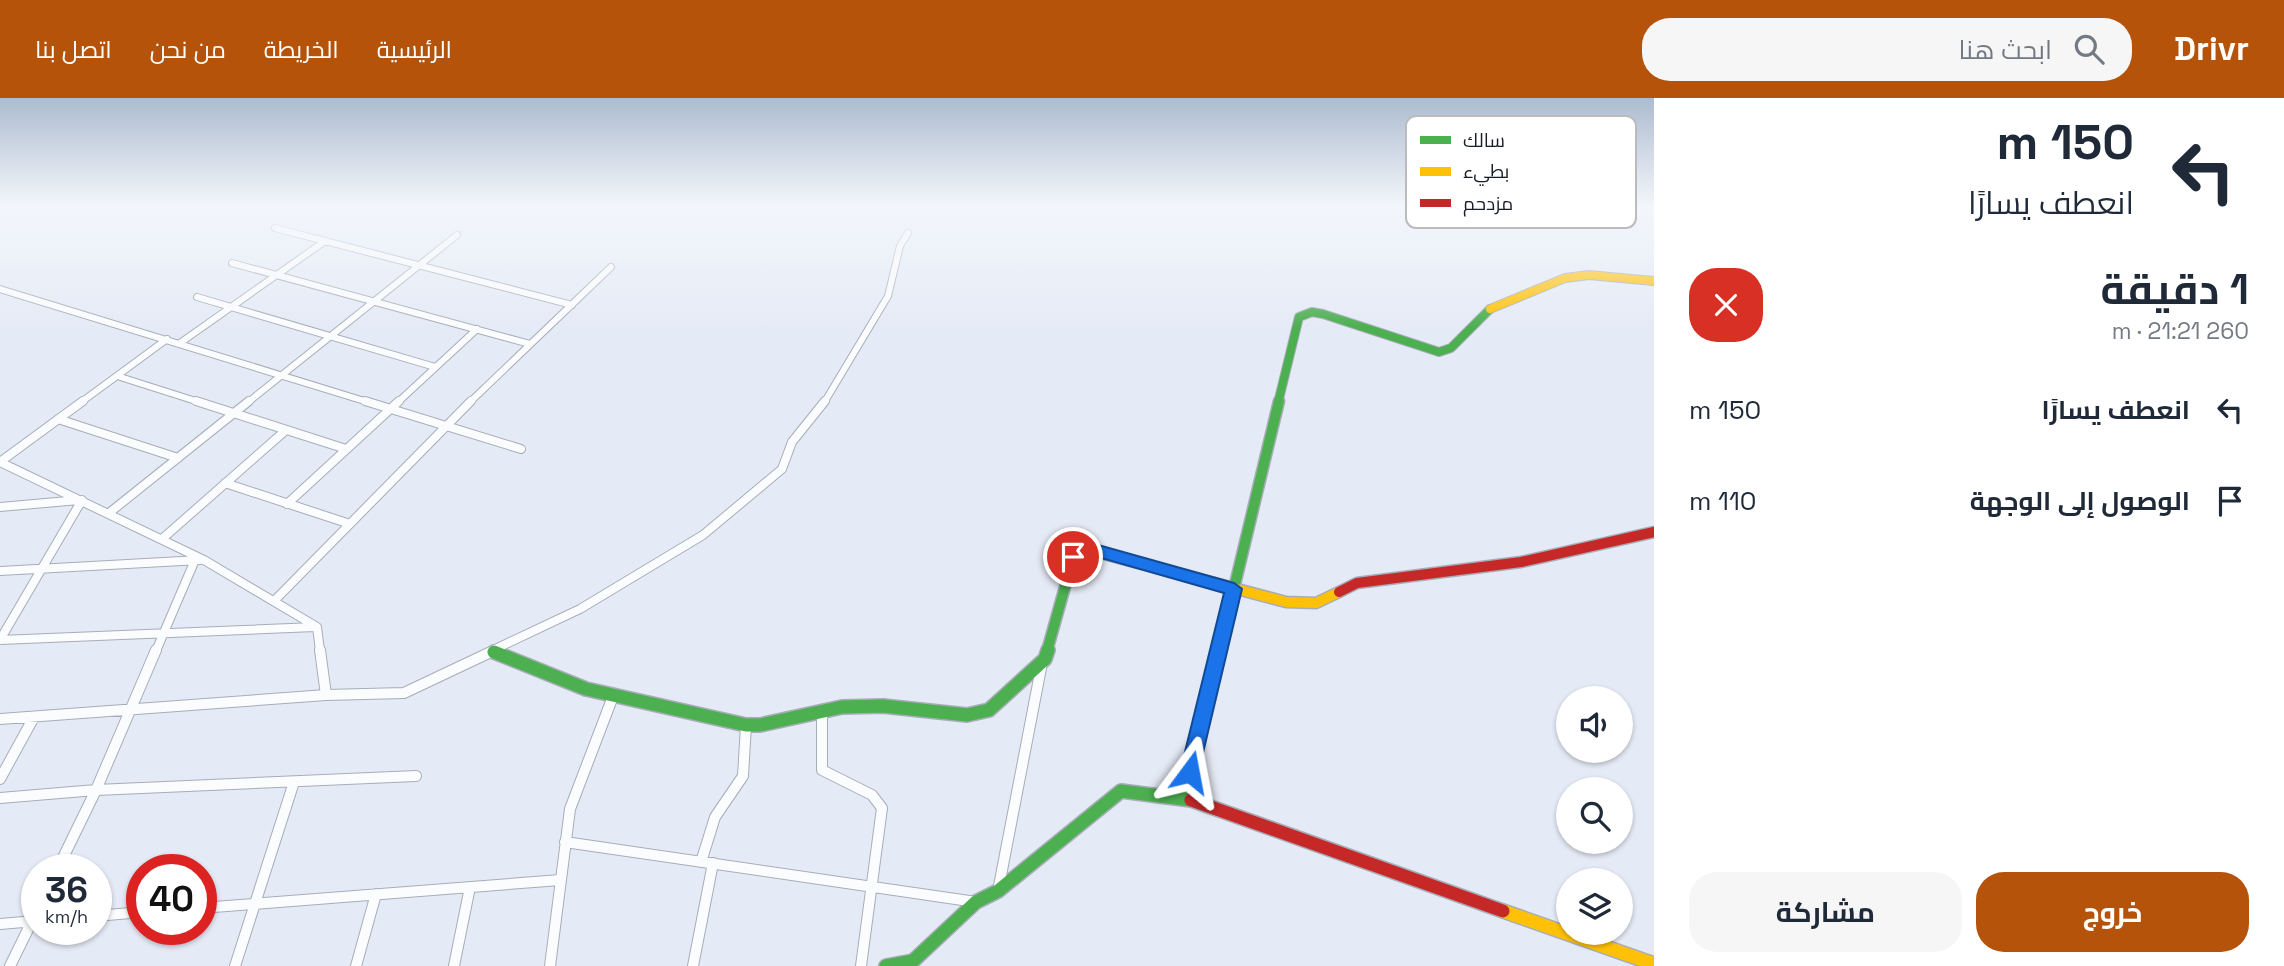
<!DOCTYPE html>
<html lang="ar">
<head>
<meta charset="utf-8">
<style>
	:root { --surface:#fff; --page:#f6f6f7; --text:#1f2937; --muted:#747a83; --accent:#b45309 }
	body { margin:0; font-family:"Space Grotesk",Cairo,sans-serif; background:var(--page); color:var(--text); direction:rtl; height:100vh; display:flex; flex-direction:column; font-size:26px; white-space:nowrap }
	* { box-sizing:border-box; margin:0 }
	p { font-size:23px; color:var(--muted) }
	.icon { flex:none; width:38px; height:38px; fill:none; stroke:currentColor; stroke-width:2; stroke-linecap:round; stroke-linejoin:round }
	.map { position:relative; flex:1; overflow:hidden; direction:ltr }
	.panel { display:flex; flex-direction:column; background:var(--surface); width:630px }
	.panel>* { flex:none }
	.top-card { background:#fff; color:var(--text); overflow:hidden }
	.tools { position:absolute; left:1556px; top:588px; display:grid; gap:14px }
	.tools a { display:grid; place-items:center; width:77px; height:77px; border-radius:50%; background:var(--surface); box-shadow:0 2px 5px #0004; font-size:35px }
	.speed { position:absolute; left:21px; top:756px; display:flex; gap:14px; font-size:35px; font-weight:700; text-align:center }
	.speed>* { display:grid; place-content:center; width:91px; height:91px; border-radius:50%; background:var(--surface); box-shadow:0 2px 5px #0004; line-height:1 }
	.speed small { font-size:18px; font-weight:400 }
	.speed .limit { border:10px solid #d22; background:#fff; color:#111 }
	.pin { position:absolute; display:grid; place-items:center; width:60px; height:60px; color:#fff; margin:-30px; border:4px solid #fff; border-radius:50%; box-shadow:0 2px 7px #0007 }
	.me { position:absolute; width:77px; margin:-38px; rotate:13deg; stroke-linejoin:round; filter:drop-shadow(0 0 5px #0008) }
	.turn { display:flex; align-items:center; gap:24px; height:147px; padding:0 35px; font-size:32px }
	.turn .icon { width:91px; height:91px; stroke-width:2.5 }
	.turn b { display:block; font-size:49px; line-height:60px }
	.round { display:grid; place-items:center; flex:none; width:74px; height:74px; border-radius:28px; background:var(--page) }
	.overview { display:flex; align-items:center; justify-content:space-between; height:119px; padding:0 35px }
	h1 { font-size:42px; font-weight:700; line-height:52px }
	.action { display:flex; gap:14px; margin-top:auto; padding:14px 35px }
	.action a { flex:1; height:80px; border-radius:28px; background:var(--accent); color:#fff; font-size:28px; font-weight:700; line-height:80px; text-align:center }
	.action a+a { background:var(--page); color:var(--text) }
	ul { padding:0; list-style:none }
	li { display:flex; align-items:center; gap:21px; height:91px; padding:0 35px }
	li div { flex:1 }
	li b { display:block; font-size:26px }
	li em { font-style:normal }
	header { display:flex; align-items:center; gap:42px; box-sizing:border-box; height:98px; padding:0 35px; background:var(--accent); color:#fff }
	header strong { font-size:33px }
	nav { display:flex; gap:38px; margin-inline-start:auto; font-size:24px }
	.search { width:490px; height:63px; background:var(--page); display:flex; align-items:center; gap:18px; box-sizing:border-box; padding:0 24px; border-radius:28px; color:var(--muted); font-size:26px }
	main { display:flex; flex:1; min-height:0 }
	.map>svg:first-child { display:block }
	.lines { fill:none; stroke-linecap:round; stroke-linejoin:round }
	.street-far2-casing { stroke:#a7adb7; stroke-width:8 }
	.street-far1-casing { stroke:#a7adb7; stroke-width:10 }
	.street-casing { stroke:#a7adb7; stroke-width:12 }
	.fast-far2-casing { stroke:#a7adb7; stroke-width:10 }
	.fast-far1-casing { stroke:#a7adb7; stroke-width:13 }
	.fast-casing { stroke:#a7adb7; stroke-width:16 }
	.slow-far2-casing { stroke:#a7adb7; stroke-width:10 }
	.slow-far1-casing { stroke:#a7adb7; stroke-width:13 }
	.slow-casing { stroke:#a7adb7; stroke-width:16 }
	.jam-far1-casing { stroke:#a7adb7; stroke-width:13 }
	.jam-casing { stroke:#a7adb7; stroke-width:16 }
	.street-far2 { stroke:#fbfcfe; stroke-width:6 }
	.street-far1 { stroke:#fbfcfe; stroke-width:8 }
	.street { stroke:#fbfcfe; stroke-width:10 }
	.fast-far2 { stroke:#4caf50; stroke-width:8 }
	.fast-far1 { stroke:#4caf50; stroke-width:10 }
	.fast { stroke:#4caf50; stroke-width:13 }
	.slow-far2 { stroke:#ffc107; stroke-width:8 }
	.slow-far1 { stroke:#ffc107; stroke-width:10 }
	.slow { stroke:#ffc107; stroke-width:13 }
	.jam-far1 { stroke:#c62828; stroke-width:10 }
	.jam { stroke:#c62828; stroke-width:13 }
	.route { fill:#1a73e8; stroke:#114b97; stroke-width:2 }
	.key { fill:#fff; stroke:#babbbe; stroke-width:2 }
	.key-label { font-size:19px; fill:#181d28 }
</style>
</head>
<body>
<header>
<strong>Drivr</strong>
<div class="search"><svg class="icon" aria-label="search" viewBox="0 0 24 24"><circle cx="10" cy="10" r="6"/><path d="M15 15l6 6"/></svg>ابحث هنا</div>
<nav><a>الرئيسية</a><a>الخريطة</a><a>من نحن</a><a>اتصل بنا</a></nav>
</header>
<main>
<section class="panel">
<div class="top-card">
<div class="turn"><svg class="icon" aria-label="left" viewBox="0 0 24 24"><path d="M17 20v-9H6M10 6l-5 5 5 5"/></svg><div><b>150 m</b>انعطف يسارًا</div></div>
</div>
<div class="overview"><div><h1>1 دقيقة</h1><p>260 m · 21:21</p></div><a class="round" style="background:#d93025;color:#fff"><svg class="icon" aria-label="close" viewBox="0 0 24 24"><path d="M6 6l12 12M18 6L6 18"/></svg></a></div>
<ul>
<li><svg class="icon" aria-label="left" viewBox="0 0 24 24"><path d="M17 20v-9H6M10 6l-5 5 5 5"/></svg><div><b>انعطف يسارًا</b></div><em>150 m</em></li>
<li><svg class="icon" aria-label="arrive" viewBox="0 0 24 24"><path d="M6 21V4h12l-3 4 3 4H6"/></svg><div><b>الوصول إلى الوجهة</b></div><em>110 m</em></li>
</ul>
<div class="action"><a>خروج</a><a>مشاركة</a></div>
</section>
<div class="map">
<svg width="1654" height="868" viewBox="0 0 1654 868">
	<rect width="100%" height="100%" fill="#e5ebf6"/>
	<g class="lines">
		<!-- street-far2 casing -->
		<g class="street-far2-casing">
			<path id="street-far2" d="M275,130L572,207
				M232,165L530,246
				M0,191L371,305
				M197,199L435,269
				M180,245L325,143
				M117,278L202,305
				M80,305L167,241
				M247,305L457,137
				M397,305L477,231
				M469,305L611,169
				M824,305L888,198L900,148L908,135"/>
		</g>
		<!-- street-far1 casing -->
		<g class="street-far1-casing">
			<path id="street-far1" d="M83,303L0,364L204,462L317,529L320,553
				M196,303L346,351
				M365,303L521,351
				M58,321L178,360
				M225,385L350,426
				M287,406L399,303
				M0,409L79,402
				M109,415L249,303
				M162,441L286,332
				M0,473L200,462
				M274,503L471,303
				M0,542L315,529
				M0,542L82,402
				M156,553L195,462
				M491,553L580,511L703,437L782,371L792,344L825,303"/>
		</g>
		<!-- street casing -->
		<g class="street-casing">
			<path id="street" d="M320,552L326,597
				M822,614V672L872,697L882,710L861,868
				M0,621L326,597L404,595L495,552
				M0,681L34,619
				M0,700L96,692L416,678
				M565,744L976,804
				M701,764L715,719L743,678L746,627
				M57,772L96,692L156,552
				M998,793L1042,565
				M201,810L560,782
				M96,818L142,814
				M0,826L35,823
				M10,868L37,813
				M235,868L294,684
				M356,868L376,796
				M454,868L470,789
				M550,868L570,711L612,601
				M693,868L713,765"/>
		</g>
		<!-- fast-far2 casing -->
		<g class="fast-far2-casing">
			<path id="fast-far2" d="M1278,305L1299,219L1312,214L1323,216L1439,254L1451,250L1490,211"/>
		</g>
		<!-- fast-far1 casing -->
		<g class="fast-far1-casing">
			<path id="fast-far1" d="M1047,553L1068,478
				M1219,553L1279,303"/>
		</g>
		<!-- fast casing -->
		<g class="fast-casing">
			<path id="fast" d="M494,554L586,591L746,627H760L842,609L883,608L967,617L989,612L1045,561L1048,552
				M1184,700L1219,552
				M886,868L913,863L976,804L998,793L1121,693L1191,702"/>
		</g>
		<!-- slow-far2 casing -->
		<g class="slow-far2-casing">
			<path id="slow-far2" d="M1490,211L1565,180L1589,177L1654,183"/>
		</g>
		<!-- slow-far1 casing -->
		<g class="slow-far1-casing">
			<path id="slow-far1" d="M1068,478L1073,459L1085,451L1286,504L1316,505L1339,494"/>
		</g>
		<!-- slow casing -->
		<g class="slow-casing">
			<path id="slow" d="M1503,813L1654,866"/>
		</g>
		<!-- jam-far1 casing -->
		<g class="jam-far1-casing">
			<path id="jam-far1" d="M1339,494L1357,485L1521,464L1654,434"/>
		</g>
		<!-- jam casing -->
		<g class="jam-casing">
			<path id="jam" d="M1191,702L1503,813"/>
		</g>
		<!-- street-far2 -->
		<use href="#street-far2" class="street-far2"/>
		<!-- street-far1 -->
		<use href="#street-far1" class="street-far1"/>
		<!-- street -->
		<use href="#street" class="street"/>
		<!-- fast-far2 -->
		<use href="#fast-far2" class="fast-far2"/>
		<!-- fast-far1 -->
		<use href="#fast-far1" class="fast-far1"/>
		<!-- fast -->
		<use href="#fast" class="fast"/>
		<!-- slow-far2 -->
		<use href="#slow-far2" class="slow-far2"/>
		<!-- slow-far1 -->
		<use href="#slow-far1" class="slow-far1"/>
		<!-- slow -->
		<use href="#slow" class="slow"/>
		<!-- jam-far1 -->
		<use href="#jam-far1" class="jam-far1"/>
		<!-- jam -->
		<use href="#jam" class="jam"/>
	</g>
	<!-- sky -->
	<linearGradient id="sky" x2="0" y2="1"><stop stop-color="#adbcd0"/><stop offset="0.47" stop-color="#f3f6fb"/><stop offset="1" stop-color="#f3f6fb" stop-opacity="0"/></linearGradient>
	<rect width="1654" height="230" fill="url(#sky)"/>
	<!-- route -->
	<path class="route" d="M1091,445L1234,485L1242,491L1197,680L1190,683L1183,680L1180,674L1224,495L1091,457L1073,466L1067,464L1065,459L1074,448Z"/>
	<!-- legend -->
	<rect x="1406" y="18" width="230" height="112" rx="10" class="key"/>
	<rect x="1420" y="38" width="31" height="8" fill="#4caf50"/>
	<rect x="1420" y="69" width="31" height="9" fill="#ffc107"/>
	<rect x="1420" y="101" width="31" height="8" fill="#c62828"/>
	<g class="key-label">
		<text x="1463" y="49">سالك</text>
		<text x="1463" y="80">بطيء</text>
		<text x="1463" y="112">مزدحم</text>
	</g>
</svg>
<div class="tools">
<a><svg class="icon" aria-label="sound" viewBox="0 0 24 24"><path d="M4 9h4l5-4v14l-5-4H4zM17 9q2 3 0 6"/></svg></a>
<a><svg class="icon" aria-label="search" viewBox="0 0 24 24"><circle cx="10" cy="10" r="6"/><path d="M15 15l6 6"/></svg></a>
<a><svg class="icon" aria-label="layers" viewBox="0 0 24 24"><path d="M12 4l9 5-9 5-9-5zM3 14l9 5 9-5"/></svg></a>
</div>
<div class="speed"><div>36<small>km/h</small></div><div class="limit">40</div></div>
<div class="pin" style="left:1073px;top:459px;background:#d93025"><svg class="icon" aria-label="arrive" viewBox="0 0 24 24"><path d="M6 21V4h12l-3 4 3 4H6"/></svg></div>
<svg class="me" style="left:1190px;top:674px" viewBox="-20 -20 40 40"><path d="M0-17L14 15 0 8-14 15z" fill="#1a73e8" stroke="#fff" stroke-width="4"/></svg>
</div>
</main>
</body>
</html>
